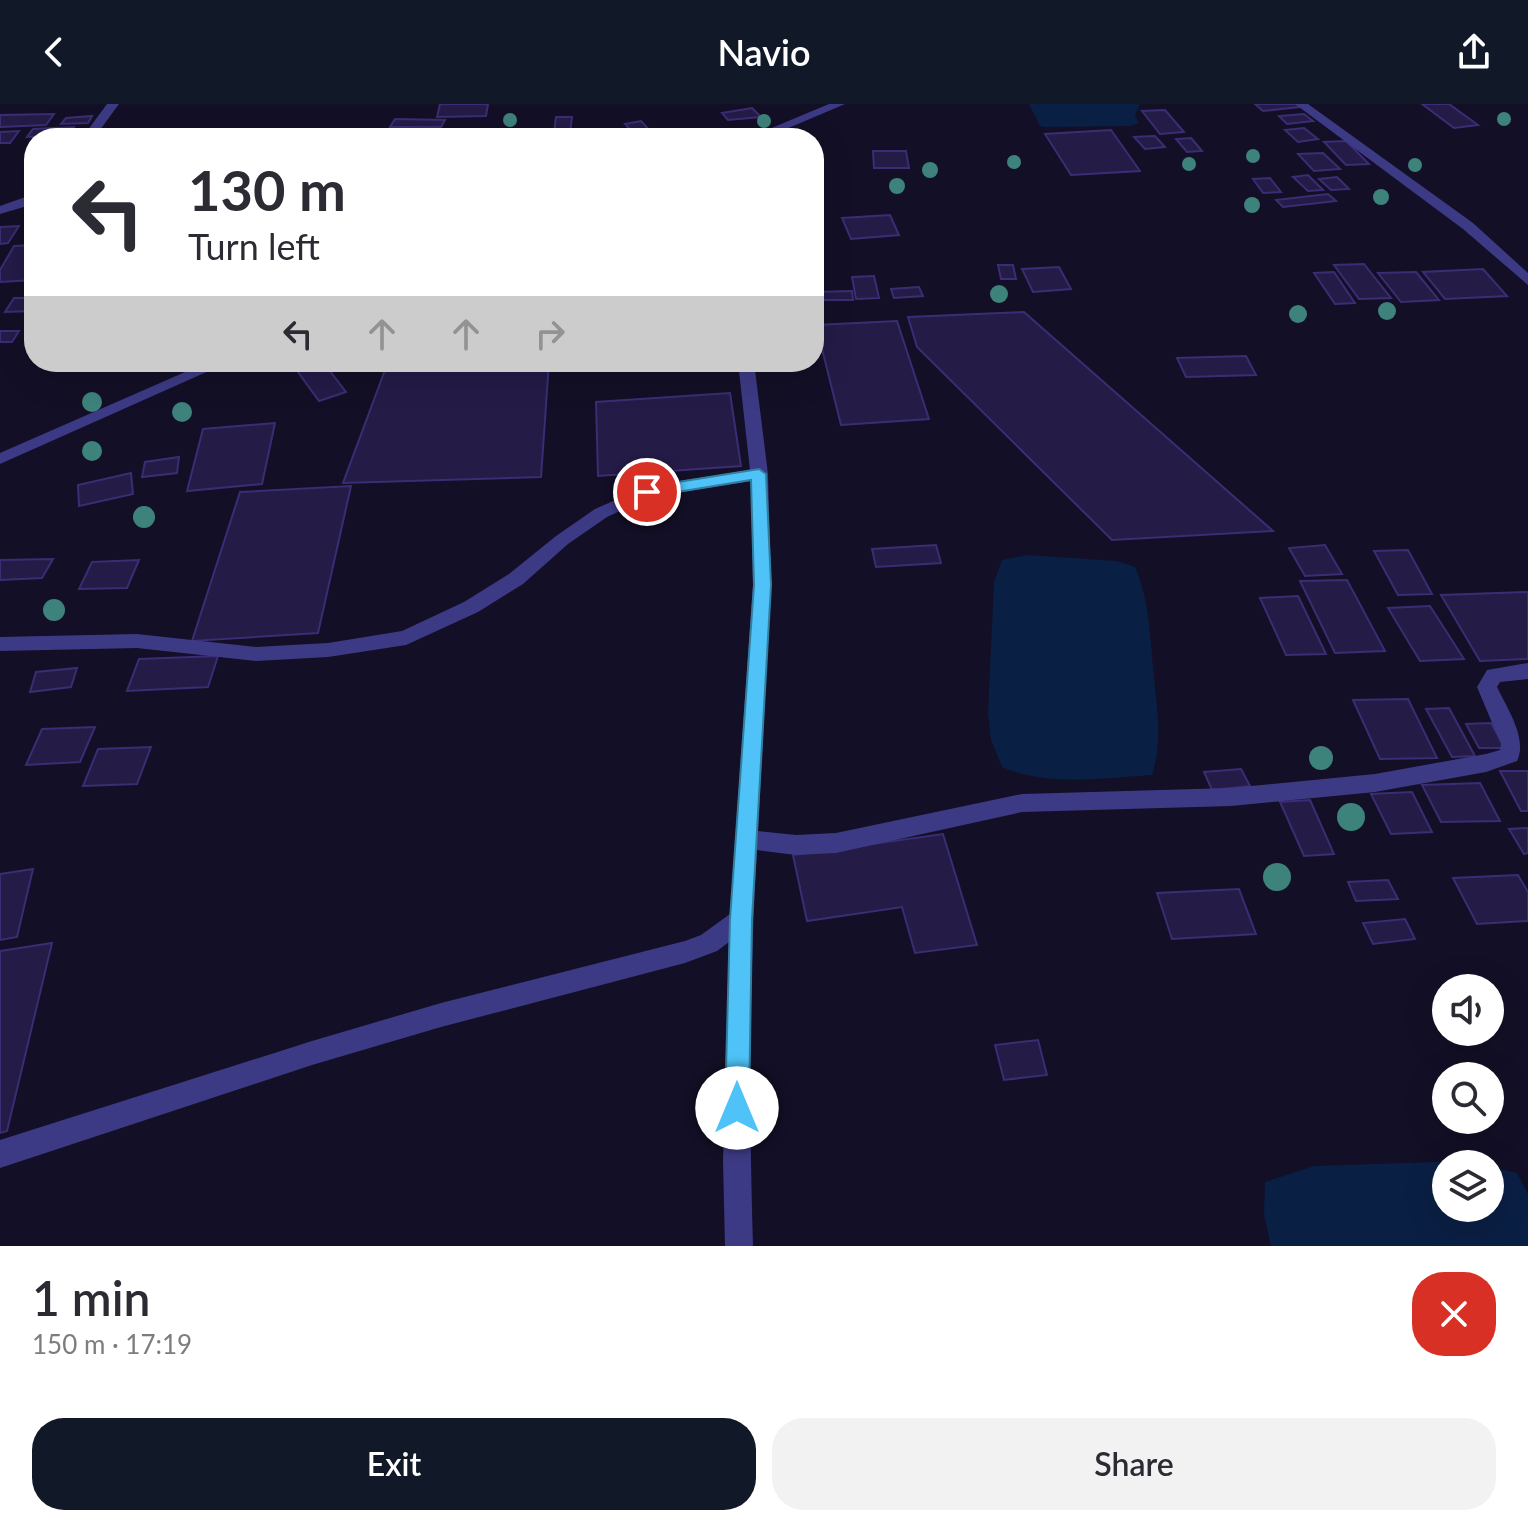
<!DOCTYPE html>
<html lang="en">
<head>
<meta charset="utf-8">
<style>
	:root { --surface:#fff; --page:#f2f2f3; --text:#2b2b33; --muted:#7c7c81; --accent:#111827 }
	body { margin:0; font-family:Lato,sans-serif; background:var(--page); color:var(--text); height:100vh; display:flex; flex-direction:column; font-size:30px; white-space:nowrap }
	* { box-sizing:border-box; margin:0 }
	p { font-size:26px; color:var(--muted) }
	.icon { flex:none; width:44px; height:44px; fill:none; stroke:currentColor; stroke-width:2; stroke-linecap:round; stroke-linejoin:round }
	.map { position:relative; height:1142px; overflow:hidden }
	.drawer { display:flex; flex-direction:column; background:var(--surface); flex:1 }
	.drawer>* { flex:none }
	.hud { position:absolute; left:24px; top:24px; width:800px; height:244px; border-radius:32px; box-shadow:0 8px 32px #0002; background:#fff; color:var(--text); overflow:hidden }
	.buttons { position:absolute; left:1432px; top:870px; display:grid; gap:16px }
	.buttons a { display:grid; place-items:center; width:72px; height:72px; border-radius:50%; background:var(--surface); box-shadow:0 8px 32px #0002; font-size:40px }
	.pin { position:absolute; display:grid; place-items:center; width:68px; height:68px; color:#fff; margin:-34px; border:4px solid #fff; border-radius:50%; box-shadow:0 2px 8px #0007 }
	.me { position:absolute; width:88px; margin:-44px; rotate:0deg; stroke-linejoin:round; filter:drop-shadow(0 0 6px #0008) }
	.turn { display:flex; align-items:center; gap:28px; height:168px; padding:0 32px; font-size:36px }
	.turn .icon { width:104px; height:104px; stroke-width:2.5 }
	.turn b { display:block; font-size:56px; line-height:68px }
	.lanes { display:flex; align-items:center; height:76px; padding:0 32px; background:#0003; justify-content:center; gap:40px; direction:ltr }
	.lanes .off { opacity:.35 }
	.round { display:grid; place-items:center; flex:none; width:84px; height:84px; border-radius:32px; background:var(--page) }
	.summary { display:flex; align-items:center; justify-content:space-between; height:136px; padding:0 32px }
	h1 { font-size:48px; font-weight:600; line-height:60px }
	.cta { display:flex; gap:16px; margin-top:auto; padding:16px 32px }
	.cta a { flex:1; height:92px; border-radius:32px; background:var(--accent); color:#fff; font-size:32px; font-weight:600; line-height:92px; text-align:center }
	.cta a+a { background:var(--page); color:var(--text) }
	header { display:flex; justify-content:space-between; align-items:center; height:104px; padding:0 32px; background:var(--accent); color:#fff; font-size:36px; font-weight:600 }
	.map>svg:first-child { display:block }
	.water { fill:#0a1f44 }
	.building { fill:#241b47; stroke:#3b2d73; stroke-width:2 }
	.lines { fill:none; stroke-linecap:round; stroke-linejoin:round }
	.minor { fill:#3d3a85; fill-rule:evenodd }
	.tree { fill:#3d827b }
	.route { fill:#4fc3f7; stroke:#337fa1; stroke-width:2 }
</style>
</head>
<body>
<header><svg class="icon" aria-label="back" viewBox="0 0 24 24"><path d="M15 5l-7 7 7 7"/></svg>Navio<svg class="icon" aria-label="share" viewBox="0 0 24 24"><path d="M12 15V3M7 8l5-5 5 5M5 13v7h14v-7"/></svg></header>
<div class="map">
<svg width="1528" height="1142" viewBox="0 0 1528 1142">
	<rect width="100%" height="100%" fill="#130f26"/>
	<!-- water -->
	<path class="water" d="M1029,0H1140L1135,11L1139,19L1131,22L1046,23L1040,22Z
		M1027,451L1117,457L1135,463C1150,498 1150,535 1154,573C1157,607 1163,636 1152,671C1104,674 1047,683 1002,663L991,636L988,609L994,478L1002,456Z
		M1466,1057L1479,1060H1446V1104H1490V1063L1517,1069L1528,1090V1142H1271L1264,1111L1265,1078L1314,1062Z"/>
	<!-- building -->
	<path class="building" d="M440,0H488L486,12L437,13Z
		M1255,0H1296L1300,3L1263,7Z
		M1422,0H1449L1478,21L1454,24Z
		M752,4L761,13L728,16L722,9Z
		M1165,6L1184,28L1160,30L1142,7Z
		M54,10L46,21L0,23V11Z
		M1304,10L1313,17L1287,20L1279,12Z
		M92,12L88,19L61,20L66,14Z
		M556,13H572L570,29H554Z
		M395,15L445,16L441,23H390Z
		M641,17L653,30L637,33L625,20Z
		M74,23L68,31L27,33L33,25Z
		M1304,24L1318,35L1298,38L1285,26Z
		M1111,26L1140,67L1071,71L1045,30Z
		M19,27L10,39H0V28Z
		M1155,32L1165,43L1145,45L1134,33Z
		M1191,34L1202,47L1187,48L1176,35Z
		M1346,37L1369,60L1346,61L1324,38Z
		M873,47H906L909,64H874Z
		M1323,49L1340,65L1314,67L1298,50Z
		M1308,71L1323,86L1308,87L1293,73Z
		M1337,73L1349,85L1331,86L1319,75Z
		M1270,74L1281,88L1263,89L1253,75Z
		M1328,90L1336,97L1283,103L1276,96Z
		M890,111L899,131L851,135L842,114Z
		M19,122L8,139L0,140V123Z
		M34,141V176L0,178V166L14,142Z
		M1364,160L1391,194L1359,195L1334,161Z
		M998,161H1013L1016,175H1001Z
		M1059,163L1071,185L1033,188L1022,165Z
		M1483,165L1507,192L1445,195L1423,168Z
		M1334,168L1355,199L1335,200L1314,169Z
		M1416,168L1439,196L1401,198L1378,169Z
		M874,172L879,194L856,195L852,173Z
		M919,183L923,192L894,194L891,185Z
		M852,187L853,196H814V188Z
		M14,194H34V207L5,208Z
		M1024,208L1273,427L1112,436L917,243L908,213Z
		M897,217L929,315L841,321L816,221Z
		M0,227H19L12,238H0Z
		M1246,252L1256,271L1186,273L1177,254Z
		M313,258H323L346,288L319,297L295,264Z
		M388,258H549L541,373L343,379Z
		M730,289L741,362L598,372L596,298Z
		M275,319L262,380L187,387L203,325Z
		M179,353L177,369L142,373L145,358Z
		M131,369L133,390L79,402L78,381Z
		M351,382L318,529L192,537L240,388Z
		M936,441L941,459L876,463L872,445Z
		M1325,441L1342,470L1305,472L1289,444Z
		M1408,446L1432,490L1398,491L1374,447Z
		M53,455L42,474L0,476V456Z
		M139,456L127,484L79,485L92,458Z
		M1347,476L1385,547L1335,549L1300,477Z
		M1528,488V555L1480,557L1441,491Z
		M1298,492L1326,550L1286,551L1260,494Z
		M1430,502L1464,555L1420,557L1388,504Z
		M218,552L208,583L127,587L139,555Z
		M77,564L71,583L30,588L36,568Z
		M1408,595L1437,654L1380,655L1353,596Z
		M1449,604L1475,652L1452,653L1426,605Z
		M1491,619L1505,644H1479L1466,620Z
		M95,623L80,658L26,661L42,625Z
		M151,643L137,680L83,682L98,645Z
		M1241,665L1250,682L1212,686L1204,668Z
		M1500,667H1528V707H1521Z
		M1480,679L1500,717L1441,718L1422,681Z
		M1412,688L1432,728L1391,730L1371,690Z
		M1310,696L1334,750L1304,752L1280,698Z
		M1528,724V749L1524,750L1509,725Z
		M943,730L977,841L915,849L902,803L807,817L793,751Z
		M33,765L17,833L0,836V770Z
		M1518,771L1528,788V817L1477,820L1453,774Z
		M1388,776L1398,795L1356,797L1348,778Z
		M1239,785L1256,830L1172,835L1157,789Z
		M1405,815L1415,835L1373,840L1363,819Z
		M52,839L7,1027L0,1029V847Z
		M1038,936L1047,971L1004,976L995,941Z"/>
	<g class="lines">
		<!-- minor -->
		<path class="minor" d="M107,0H119L94,34H82Z
			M829,0H845L765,34H748Z
			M1295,0H1308L1473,119L1528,169V181L1463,125Z
			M34,90V100L0,110V102Z
			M208,258H229L0,360V349Z
			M738,258H754L768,370L771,481L758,727L796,731L836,729L1022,690L1231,684L1375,670L1486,650L1500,646L1501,640L1477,583L1487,566L1528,559V575L1500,578L1497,583C1507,604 1528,635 1517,657L1486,668L1375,688L1231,702L1022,708L836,749L796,751L757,746C749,877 749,1010 753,1142H725L723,1057L729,838L717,847L685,859L441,923L312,961L0,1064V1036L312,937L441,899L685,837L701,831L730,810L753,481L751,377L651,393L607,413L568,440L523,480L478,508L406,541L328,553L256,557L137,544L0,547V533L137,530L256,543L328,539L402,527L464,498L509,470L556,432L595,405L647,382L750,366Z"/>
	</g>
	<!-- trees -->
	<g class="tree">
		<circle cx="1504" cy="15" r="7"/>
		<circle cx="510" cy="16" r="7"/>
		<circle cx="764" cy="17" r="7"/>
		<circle cx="1253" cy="52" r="7"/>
		<circle cx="1014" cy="58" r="7"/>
		<circle cx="1189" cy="60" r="7"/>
		<circle cx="1415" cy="61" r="7"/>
		<circle cx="930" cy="66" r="8"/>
		<circle cx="897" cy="82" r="8"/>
		<circle cx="1381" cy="93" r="8"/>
		<circle cx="1252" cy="101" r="8"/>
		<circle cx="999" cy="190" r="9"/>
		<circle cx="1387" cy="207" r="9"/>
		<circle cx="1298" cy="210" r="9"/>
		<circle cx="92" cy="298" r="10"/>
		<circle cx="182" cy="308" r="10"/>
		<circle cx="92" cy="347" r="10"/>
		<circle cx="144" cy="413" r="11"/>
		<circle cx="54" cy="506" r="11"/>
		<circle cx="1321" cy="654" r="12"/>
		<circle cx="1351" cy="713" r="14"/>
		<circle cx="1277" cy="773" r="14"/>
	</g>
	<!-- route -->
	<path class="route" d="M759,365L766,370L771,481L752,815L749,1004L746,1013L737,1016L729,1013L725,1004L730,815L754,481L751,376L647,393L639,388L647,383Z"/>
</svg>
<div class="buttons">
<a><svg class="icon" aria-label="sound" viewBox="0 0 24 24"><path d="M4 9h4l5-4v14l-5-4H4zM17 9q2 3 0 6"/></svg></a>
<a><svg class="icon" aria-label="search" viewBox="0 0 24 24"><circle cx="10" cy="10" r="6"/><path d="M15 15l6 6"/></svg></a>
<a><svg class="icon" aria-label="layers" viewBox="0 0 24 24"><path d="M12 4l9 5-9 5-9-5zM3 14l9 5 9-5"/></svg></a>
</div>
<div class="pin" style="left:647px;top:388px;background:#d93025"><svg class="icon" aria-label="arrive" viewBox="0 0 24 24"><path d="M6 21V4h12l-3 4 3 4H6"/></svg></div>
<svg class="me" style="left:737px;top:1004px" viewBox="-20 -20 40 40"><circle r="19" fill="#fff"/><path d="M0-13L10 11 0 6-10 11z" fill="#4fc3f7"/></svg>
<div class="hud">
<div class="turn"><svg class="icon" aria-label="left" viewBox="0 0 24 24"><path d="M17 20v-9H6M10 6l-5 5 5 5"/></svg><div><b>130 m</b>Turn left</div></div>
<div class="lanes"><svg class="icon" aria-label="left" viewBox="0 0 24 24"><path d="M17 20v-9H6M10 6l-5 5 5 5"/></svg><svg class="icon off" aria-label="ahead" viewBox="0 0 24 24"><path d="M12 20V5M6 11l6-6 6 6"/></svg><svg class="icon off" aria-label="ahead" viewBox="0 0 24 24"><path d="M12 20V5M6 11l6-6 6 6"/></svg><svg class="icon off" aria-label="right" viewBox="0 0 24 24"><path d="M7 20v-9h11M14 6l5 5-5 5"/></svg></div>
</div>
</div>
<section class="drawer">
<div class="summary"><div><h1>1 min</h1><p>150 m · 17:19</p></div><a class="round" style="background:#d93025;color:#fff"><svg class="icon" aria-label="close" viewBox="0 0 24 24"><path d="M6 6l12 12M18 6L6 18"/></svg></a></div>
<div class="cta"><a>Exit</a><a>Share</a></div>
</section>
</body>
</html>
